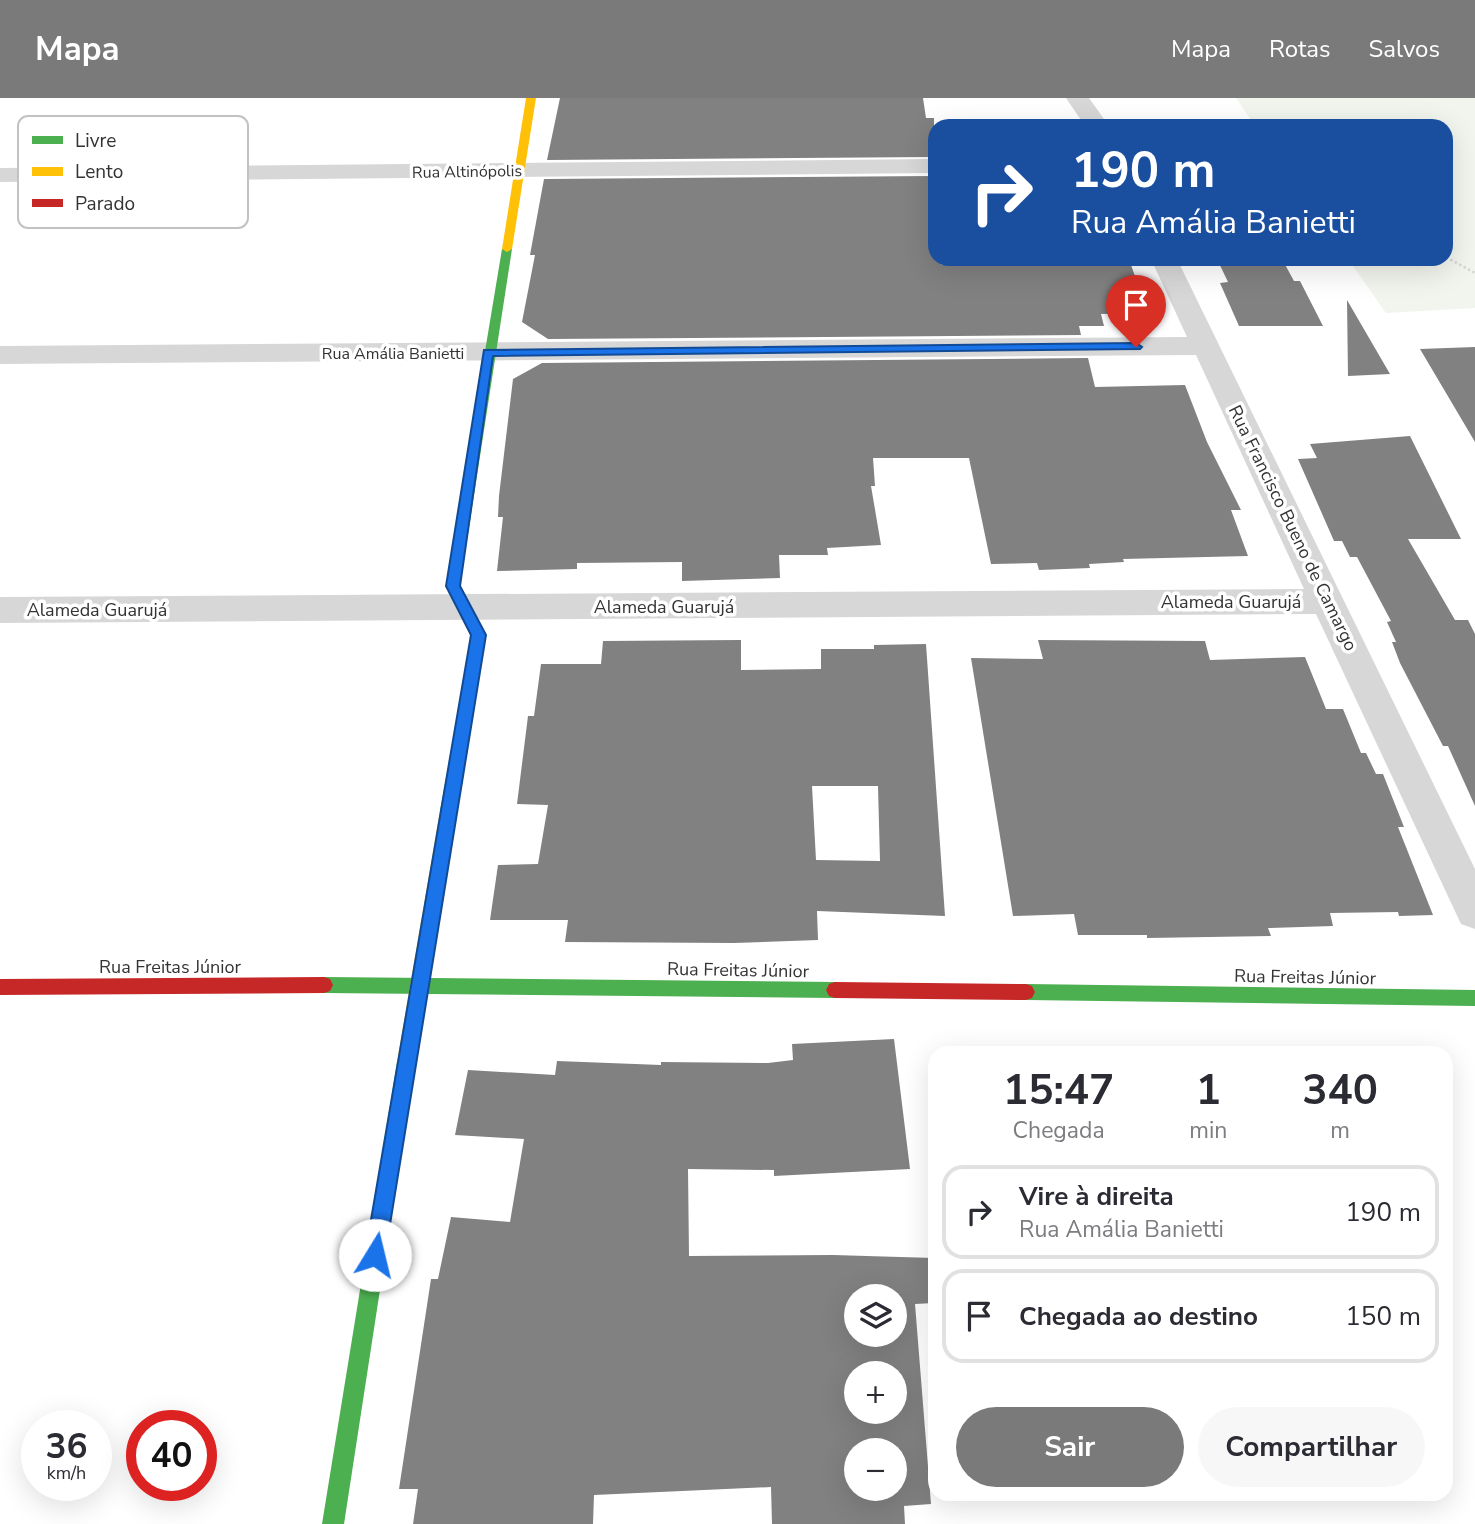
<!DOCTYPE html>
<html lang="pt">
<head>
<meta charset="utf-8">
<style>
	:root { --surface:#fff; --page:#f7f7f7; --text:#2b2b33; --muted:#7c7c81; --line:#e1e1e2; --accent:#7a7a7a }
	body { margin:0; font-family:"Nunito Sans",sans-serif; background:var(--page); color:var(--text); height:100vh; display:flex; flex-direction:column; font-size:26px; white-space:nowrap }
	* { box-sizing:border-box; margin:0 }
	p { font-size:23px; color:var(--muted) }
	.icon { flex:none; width:38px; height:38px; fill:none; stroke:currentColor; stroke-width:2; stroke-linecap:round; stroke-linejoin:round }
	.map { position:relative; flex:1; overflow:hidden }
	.drawer { position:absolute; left:928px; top:948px; width:525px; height:455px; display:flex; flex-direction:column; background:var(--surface); border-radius:21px; box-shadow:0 7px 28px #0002 }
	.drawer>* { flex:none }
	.top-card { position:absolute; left:928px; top:21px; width:525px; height:147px; border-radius:21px; box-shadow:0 7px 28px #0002; background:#1a4fa0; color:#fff; overflow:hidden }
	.controls { position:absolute; left:844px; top:1186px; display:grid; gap:14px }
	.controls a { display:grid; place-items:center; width:63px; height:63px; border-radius:50%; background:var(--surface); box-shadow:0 7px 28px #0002; font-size:35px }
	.speed { position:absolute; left:21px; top:1312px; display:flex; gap:14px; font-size:35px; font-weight:700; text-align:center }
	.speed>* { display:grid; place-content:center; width:91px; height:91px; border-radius:50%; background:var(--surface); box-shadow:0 7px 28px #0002; line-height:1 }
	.speed small { font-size:18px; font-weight:400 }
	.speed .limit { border:10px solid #d22; background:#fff; color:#111 }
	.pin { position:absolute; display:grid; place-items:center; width:60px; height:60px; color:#fff; margin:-72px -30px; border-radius:50% 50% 50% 0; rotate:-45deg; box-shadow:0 0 7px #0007 }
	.pin .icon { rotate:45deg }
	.me { position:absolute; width:77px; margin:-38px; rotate:9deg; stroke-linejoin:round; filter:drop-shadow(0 0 5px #0008) }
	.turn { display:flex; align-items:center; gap:24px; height:147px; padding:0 28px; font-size:32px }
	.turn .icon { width:91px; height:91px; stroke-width:2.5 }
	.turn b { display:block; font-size:49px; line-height:60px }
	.eta { display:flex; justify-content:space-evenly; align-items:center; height:119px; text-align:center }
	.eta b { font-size:42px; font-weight:700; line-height:49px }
	.button { display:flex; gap:14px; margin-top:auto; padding:14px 28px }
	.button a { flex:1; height:80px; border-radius:42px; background:var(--accent); color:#fff; font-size:28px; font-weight:700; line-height:80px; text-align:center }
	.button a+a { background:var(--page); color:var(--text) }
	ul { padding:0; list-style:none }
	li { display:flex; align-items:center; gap:21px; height:94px; margin:0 14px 10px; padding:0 14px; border:4px solid var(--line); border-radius:21px }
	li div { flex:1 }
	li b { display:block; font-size:26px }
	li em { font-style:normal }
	header { display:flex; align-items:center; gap:42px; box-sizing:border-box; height:98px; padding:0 35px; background:var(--accent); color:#fff }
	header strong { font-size:33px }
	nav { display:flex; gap:38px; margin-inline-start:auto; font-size:24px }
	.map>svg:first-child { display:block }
	.green { fill:#f1f5ed }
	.building { fill:#818181; fill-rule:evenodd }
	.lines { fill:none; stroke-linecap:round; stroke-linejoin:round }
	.path { stroke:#d6d6d6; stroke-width:2.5; stroke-dasharray:2.5 2.5; stroke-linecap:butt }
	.street { fill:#d7d7d7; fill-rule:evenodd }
	.fast { fill:#4caf50; fill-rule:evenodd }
	.slow { fill:#ffc107; fill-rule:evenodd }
	.jam { fill:#c62828; fill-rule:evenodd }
	.route { fill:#1a73e8; stroke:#114b97; stroke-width:2 }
	.labels { text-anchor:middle; stroke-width:7; stroke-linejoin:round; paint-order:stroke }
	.far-street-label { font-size:16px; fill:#333; stroke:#fff }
	.street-label { font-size:18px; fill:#333; stroke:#fff }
	.key { fill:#fff; stroke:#c2c2c2; stroke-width:2 }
	.key-label { font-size:19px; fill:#333 }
</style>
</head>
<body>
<header>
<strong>Mapa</strong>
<nav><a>Mapa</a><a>Rotas</a><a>Salvos</a></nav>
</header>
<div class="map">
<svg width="1475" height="1426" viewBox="0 0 1475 1426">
	<rect width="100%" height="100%" fill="#fff"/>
	<!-- green -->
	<path class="green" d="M1236,0H1475V210L1386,215L1348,161H1446V28H1255Z"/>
	<!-- building -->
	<path class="building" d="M560,0H923L926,20H934V59L547,62Z
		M934,78V161H940L941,167H1006L1005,161H1035L1037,168L1131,167L1137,184L1145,183L1158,215L1101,216L1104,228H1079L1081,237L548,241L522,224L535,157H530L544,81Z
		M1217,161H1282L1294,183H1300L1323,228H1239L1220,185L1228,184Z
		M1347,202L1390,276L1348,278Z
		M1475,249V344L1420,251Z
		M1088,260L1095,289L1185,287L1207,344L1241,412H1231L1248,458L1123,461L1124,464L1089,466L1090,470L1039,472L1037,465L991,466L969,360H873L875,388H871L881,447L827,450L828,457H779L780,480L682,483V464L577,465V471L497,473L503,419H498L499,398L513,281L542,265Z
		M1410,338L1461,441H1408L1455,522H1468L1475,536V708L1448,648H1443L1400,565L1392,544H1396L1387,524L1391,523L1357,459H1350L1342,443H1334L1298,361L1317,360L1310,346Z
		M741,542V572L821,571V551H874V547L926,546L945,818L817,813L818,842L734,845L565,844L568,822H490L498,767L538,766L548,707L517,706L528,618H534L541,566H601L603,543ZM812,688H878L880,763L816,762Z
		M1038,542L1205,543L1210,562L1305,559L1326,611H1343L1361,655H1366L1376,676H1383L1404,729H1398L1433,817L1399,818L1398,814L1330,815L1333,828L1268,830L1271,838L1147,840V837H1078L1074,816L1013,818L971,560L1043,561Z
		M894,941L910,1071L774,1078V1072L688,1071L689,1158L833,1157L934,1160V1205L915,1206L931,1406L904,1408L905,1426H772L771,1389L594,1397L593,1426H413L418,1391H399L431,1181H438L451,1119L510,1124L524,1041L455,1037L468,972L555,977L557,963L661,967V964L768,965L793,962L792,946ZM856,1199H894V1237H856ZM856,1276H894V1314H856ZM856,1353H894V1391H856Z"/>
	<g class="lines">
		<!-- path -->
		<path class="path" d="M1446,159L1475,175"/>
		<!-- street -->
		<path class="street" d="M1066,0H1089L1109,28H1085Z
			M934,61V75L0,84V70Z
			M1151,161H1177L1475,771V831L1461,826L1316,516L0,525V499L1304,491L1196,257L0,266V248L1187,239Z"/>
		<!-- fast -->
		<path class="fast" d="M507,148L512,151L460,488L486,537L456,713L454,718H442L440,713L472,537L446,488L502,151Z
			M324,879L835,884L841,886L844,892L841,898L835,900L324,895L318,893L315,887L318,881Z
			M1026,886L1475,892V908L1026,902L1020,900L1017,894L1020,888Z
			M406,955L412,958L415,964L344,1426H322L397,964L400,958Z"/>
		<!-- slow -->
		<path class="slow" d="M526,0H536L512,151L507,154L502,151Z
			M448,706L454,708L456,713L415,964L412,970L406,973L400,970L397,964L440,713L442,708Z"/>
		<!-- jam -->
		<path class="jam" d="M324,879L330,881L333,887L330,893L324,895L0,897V881Z
			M835,884L1026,886L1032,888L1035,894L1032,900L1026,902L835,900L829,898L826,892L829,886Z"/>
	</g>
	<!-- route -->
	<path class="route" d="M1136,245L1142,249L1140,251L493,258L460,488L486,537L385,1157L382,1164L375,1167L368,1164L365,1157L471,537L446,488L484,252Z"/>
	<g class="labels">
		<!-- far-street labels -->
		<g class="far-street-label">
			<text transform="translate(467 73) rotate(-1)" y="6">Rua Altinópolis</text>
			<text x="393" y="261">Rua Amália Banietti</text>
		</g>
		<!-- street labels -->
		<g class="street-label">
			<text transform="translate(1293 430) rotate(64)" y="6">Rua Francisco Bueno de Camargo</text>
			<text x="1231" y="510">Alameda Guarujá</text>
			<text x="664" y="515">Alameda Guarujá</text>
			<text x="97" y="518">Alameda Guarujá</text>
			<text x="170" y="875">Rua Freitas Júnior</text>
			<text transform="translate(738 872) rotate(1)" y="6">Rua Freitas Júnior</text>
			<text transform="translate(1305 879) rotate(1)" y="6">Rua Freitas Júnior</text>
		</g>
	</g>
	<!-- legend -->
	<rect x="18" y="18" width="230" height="112" rx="10" class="key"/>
	<rect x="32" y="38" width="31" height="8" fill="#4caf50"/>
	<rect x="32" y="69" width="31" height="9" fill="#ffc107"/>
	<rect x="32" y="101" width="31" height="8" fill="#c62828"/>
	<g class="key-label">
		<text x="75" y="49">Livre</text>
		<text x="75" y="80">Lento</text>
		<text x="75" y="112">Parado</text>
	</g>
</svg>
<div class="controls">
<a><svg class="icon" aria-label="layers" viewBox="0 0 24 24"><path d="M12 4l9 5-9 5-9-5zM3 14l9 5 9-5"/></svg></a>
<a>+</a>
<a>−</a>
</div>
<div class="speed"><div>36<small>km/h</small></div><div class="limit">40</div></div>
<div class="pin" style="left:1136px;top:249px;background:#d93025"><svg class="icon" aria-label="arrive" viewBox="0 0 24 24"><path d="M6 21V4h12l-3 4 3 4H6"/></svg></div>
<svg class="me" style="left:375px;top:1157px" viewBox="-20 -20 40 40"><circle r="19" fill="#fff"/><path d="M0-13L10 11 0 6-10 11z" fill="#1a73e8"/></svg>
<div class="top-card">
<div class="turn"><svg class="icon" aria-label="right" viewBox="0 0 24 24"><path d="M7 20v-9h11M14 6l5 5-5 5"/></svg><div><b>190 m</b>Rua Amália Banietti</div></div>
</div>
<section class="drawer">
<div class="eta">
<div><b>15:47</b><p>Chegada</p></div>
<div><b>1</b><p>min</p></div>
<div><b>340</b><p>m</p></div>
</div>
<ul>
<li><svg class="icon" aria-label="right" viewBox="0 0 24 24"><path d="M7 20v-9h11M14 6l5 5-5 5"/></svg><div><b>Vire à direita</b><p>Rua Amália Banietti</p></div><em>190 m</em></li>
<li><svg class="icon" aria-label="arrive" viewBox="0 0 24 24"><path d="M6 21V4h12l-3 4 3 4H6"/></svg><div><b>Chegada ao destino</b></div><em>150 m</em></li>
</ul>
<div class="button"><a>Sair</a><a>Compartilhar</a></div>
</section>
</div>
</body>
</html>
